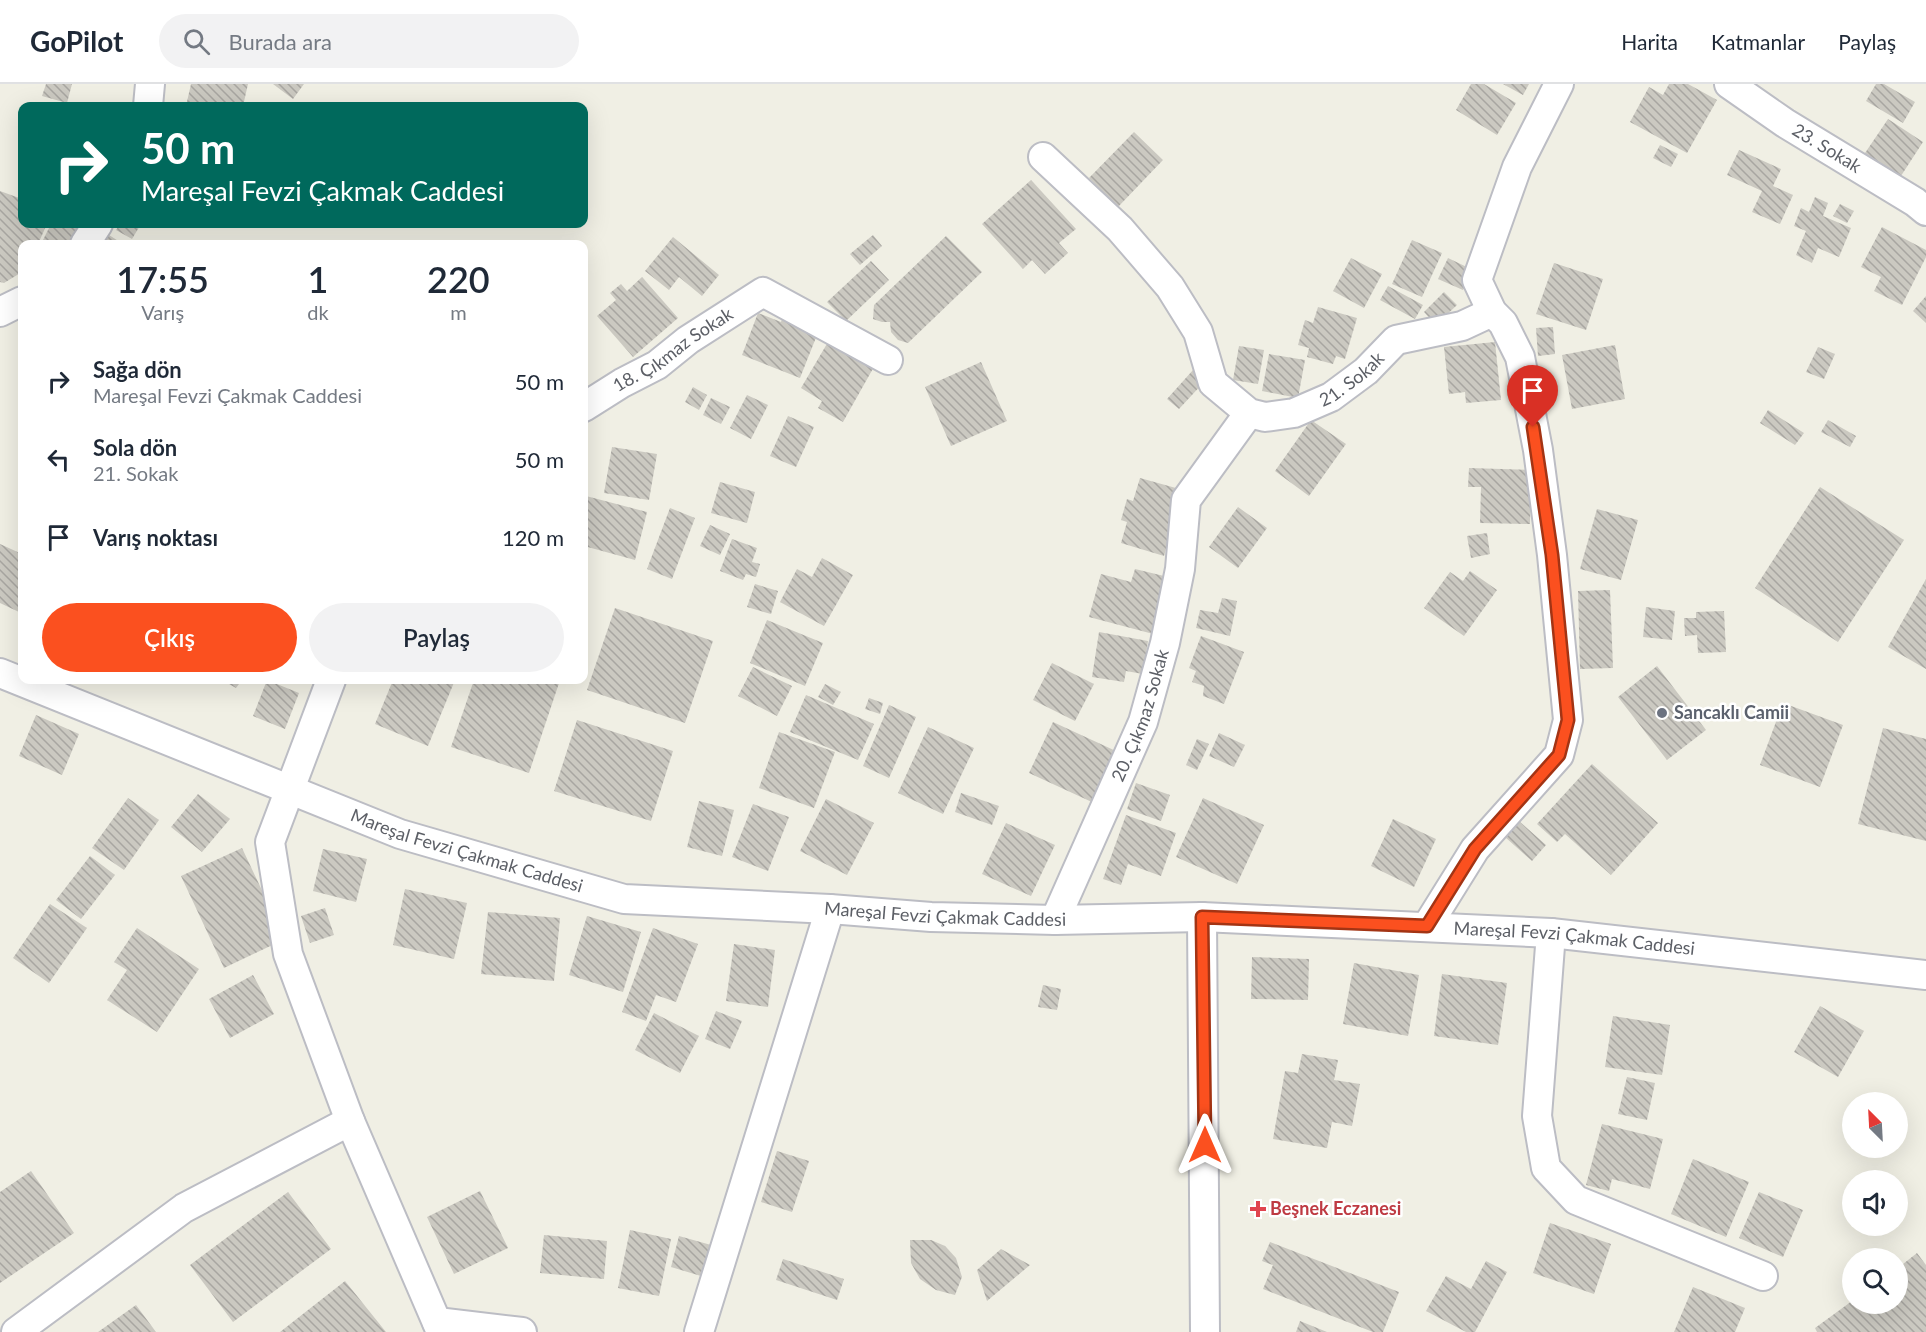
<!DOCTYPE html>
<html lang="tr">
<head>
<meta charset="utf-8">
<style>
	:root { --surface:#fff; --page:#f2f2f3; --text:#1f2937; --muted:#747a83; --line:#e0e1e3; --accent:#fb501f }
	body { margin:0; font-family:Lato,sans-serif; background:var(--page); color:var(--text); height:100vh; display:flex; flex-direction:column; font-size:22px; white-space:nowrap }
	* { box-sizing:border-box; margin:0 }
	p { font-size:20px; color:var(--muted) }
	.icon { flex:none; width:33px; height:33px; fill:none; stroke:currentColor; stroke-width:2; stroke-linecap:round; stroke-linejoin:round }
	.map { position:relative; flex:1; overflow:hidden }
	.sheet { position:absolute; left:18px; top:156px; width:570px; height:444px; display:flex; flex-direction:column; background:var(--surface); border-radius:12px; box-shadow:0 6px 24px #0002 }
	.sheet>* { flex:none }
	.top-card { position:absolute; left:18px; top:18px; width:570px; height:126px; border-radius:12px; box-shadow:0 6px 24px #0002; background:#00695c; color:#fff; overflow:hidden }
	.needle { width:39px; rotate:336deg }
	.tools { position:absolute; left:1842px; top:1008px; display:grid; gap:12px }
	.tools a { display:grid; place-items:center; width:66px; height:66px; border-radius:50%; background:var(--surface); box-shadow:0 6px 24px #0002; font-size:30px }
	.pin { position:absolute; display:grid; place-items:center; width:51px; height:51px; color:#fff; margin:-62px -26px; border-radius:50% 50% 50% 0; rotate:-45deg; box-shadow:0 0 6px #0007 }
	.pin .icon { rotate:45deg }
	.me { position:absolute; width:66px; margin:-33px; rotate:0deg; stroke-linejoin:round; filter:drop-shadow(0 0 4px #0008) }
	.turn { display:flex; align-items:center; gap:21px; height:126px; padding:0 24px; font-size:27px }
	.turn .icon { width:78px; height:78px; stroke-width:2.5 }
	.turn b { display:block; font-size:42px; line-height:51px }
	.eta { display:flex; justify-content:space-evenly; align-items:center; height:102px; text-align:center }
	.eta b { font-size:36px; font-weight:600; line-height:42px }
	.button { display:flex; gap:12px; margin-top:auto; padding:12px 24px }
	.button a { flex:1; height:69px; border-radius:36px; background:var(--accent); color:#fff; font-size:24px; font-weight:600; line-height:69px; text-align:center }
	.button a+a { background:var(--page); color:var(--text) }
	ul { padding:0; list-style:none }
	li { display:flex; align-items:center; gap:18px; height:78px; padding:0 24px }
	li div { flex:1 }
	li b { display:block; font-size:22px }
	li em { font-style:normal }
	header { display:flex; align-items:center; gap:36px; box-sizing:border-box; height:84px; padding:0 30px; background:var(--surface); border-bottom:2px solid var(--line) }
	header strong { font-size:28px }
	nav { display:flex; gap:33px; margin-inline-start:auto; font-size:21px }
	.search { width:420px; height:54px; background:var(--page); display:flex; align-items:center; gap:15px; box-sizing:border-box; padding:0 21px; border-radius:33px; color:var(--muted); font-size:22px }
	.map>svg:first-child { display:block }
	.building { fill:url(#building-back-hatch) }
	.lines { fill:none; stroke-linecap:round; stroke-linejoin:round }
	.street-casing { stroke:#bcbdc4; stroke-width:32 }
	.street { stroke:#fff; stroke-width:28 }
	.route-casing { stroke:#a33414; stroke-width:15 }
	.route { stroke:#fb501f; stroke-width:10 }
	.worship-dot { fill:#6b7280; stroke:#fff; stroke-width:2 }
	.health-dot { fill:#e0444e; stroke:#fff; stroke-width:2 }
	.labels { text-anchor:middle; stroke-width:5; stroke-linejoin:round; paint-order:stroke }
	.street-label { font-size:18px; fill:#5c5f66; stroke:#fff }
	.worship-label { font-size:18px; font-weight:bold; fill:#5b616d; stroke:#fff; text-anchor:start }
	.health-label { font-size:18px; font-weight:bold; fill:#be3a42; stroke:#fff; text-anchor:start }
</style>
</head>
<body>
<header>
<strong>GoPilot</strong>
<div class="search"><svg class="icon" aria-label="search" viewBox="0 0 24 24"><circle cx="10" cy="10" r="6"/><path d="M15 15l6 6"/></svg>Burada ara</div>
<nav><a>Harita</a><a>Katmanlar</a><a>Paylaş</a></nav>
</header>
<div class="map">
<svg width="1926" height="1248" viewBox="0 0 1926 1248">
	<defs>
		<pattern id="building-back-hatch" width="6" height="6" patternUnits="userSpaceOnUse" patternTransform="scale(1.5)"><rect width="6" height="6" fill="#cbc9c1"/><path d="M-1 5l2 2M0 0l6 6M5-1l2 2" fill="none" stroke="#a8a6a1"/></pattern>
	</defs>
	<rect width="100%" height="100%" fill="#f0efe4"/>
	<!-- building -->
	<path class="building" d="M46,0H72L67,19L42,12Z
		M191,0H248L243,22H186Z
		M273,0H304L293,15Z
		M1471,0H1484L1516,19L1497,51L1456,26Z
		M1503,0H1529L1523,11Z
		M1669,0H1688L1717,16L1687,69L1630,38L1649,3L1663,11Z
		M1876,0H1884L1915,18L1903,39L1866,17Z
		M1888,35L1923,58L1899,95L1863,72Z
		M1134,48L1163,76L1118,123L1089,94Z
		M1660,61L1678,70L1671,83L1653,74Z
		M1739,66L1781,85L1773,102L1793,111L1780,140L1752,128L1762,107L1727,91Z
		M1031,96L1076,145L1059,159L1068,169L1045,190L1032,176L1023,185L982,140Z
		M0,107L22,115V140H47L38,160H22V188L4,199L0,198Z
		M1815,113L1828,119L1823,132L1851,144L1839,173L1818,164L1812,179L1796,171L1806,147L1794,142L1801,124L1809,128Z
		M1840,120L1854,127L1847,139L1833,132Z
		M51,140H72L80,143L72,160H41Z
		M120,140H141L132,155L116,146Z
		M1882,143L1926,166V173L1902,221L1874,207L1881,193L1861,183Z
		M109,151L123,160H103Z
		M873,151L882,162L860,181L850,170Z
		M946,152L982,188L908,259L898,256L891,248L890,238H882L873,235L874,221Z
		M673,153L719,191L702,212L679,193L669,206L645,187Z
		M1412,156L1442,169L1422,213L1392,200Z
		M1351,174L1382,190L1364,224L1333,207Z
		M1448,174L1473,186L1463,206L1438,195Z
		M871,177L889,196L846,237L827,218Z
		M1554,179L1603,195L1586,246L1536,230Z
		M642,193L678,234L633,273L597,232L616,216L610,209L621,200L627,207Z
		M1388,202L1423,221L1415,235L1380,216Z
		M1444,208L1457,221L1436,241L1424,228Z
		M1926,212V239L1913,227Z
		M1318,223L1357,234L1345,275L1336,272L1333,280L1307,273L1309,264L1298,261L1305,236L1313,239Z
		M758,229L781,238L783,232L819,246L800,294L742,271Z
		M1553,243L1555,270L1538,272L1536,244Z
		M828,258L875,281L843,338L818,324L822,317L801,304Z
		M1495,258L1501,316L1466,319L1465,308L1449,310L1444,263Z
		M1615,261L1625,315L1572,325L1562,271Z
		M1239,262L1264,266L1258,300L1233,296Z
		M1818,263L1835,270L1824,295L1806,288Z
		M1269,270L1305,276L1298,314L1262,307Z
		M981,278L1007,337L951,362L925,303Z
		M1193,286L1205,297L1179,325L1167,315Z
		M693,303L707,311L699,326L685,318Z
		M747,311L768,321L751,355L730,344Z
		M711,314L730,323L721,340L703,331Z
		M1768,326L1804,349L1795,361L1760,339Z
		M788,332L814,343L796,383L770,372Z
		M1311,336L1346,360L1309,412L1275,387Z
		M1828,336L1856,352L1850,363L1821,348Z
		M612,363L657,370L649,416L604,409Z
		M1469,384L1531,386L1530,440L1480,439L1481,403H1468Z
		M1140,394L1183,406L1164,472L1121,459L1127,438L1121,436L1127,415L1133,417Z
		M720,398L755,408L747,439L711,429Z
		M1820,403L1904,456L1838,558L1755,504Z
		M586,412L647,428L635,476L584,462V423Z
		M1238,423L1267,444L1238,484L1209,463Z
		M670,424L695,434L672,495L647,485Z
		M1597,425L1638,436L1621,496L1580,485Z
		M710,441L730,450L720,471L700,462Z
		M1487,449L1490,470L1471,474L1467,452Z
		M732,455L757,464L752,478L760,480L756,493L746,490L743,496L720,487Z
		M0,460L22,470V519L19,528L0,519Z
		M822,474L853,491L824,542L780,518L797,485L812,493Z
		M1135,485L1164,492L1160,506L1169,508L1157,551L1089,533L1101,490L1131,498Z
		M1470,487L1497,506L1464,552L1424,524L1450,488L1463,497Z
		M1926,495V585L1888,563Z
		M755,500L778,507L771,530L747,523Z
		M1610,506L1613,584L1580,585L1578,507Z
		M1222,514L1237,517L1230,552L1196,544L1200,526L1218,529Z
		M1646,523L1675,527L1672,556L1643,553Z
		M615,524L713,557L685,639L587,606Z
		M1724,527L1726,568L1698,569L1697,551L1685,552L1684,534H1696V528Z
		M767,536L823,559L805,602L750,579Z
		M1099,548L1148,557L1143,590L1126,587L1124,598L1092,593Z
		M1201,552L1244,568L1224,620L1203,612L1204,602L1192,598L1196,587L1189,584Z
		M1052,579L1094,600L1075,637L1033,616Z
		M1657,582L1706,646L1667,676L1618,613Z
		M753,583L792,602L777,632L738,612Z
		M222,596H242L236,604Z
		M267,596L299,609L285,645L253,632Z
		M393,596H455L428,662L375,640Z
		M474,596H560L529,689L451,663Z
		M825,600L841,608L833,621L818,613Z
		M806,611L874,640L858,676L790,648Z
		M869,614L883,619L880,630L865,625Z
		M1783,619L1843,641L1820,703L1760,681Z
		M889,621L916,633L889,694L863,682Z
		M36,631L79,650L62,691L19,672Z
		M577,636L673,667L651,737L554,707Z
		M1053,638L1118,668L1094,719L1029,689Z
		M928,643L974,664L943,730L898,709Z
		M1883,644L1926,655V757L1858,740Z
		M779,648L835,668L814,724L759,704Z
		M1219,649L1245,661L1234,683L1209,672Z
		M1197,655L1209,660L1197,686L1186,681Z
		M1592,680L1658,739L1611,791L1565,750L1557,758L1537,740Z
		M1136,699L1170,711L1161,737L1127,725Z
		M961,709L999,722L992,741L955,728Z
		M198,710L230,735L202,768L171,743Z
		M128,714L159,736L124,786L92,764Z
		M1203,714L1264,741L1237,800L1176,773Z
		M826,715L874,739L847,791L800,767Z
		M699,717L734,726L722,772L687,763Z
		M753,720L789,733L768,787L732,773Z
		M1126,731L1176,749L1161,792L1128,780L1121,801L1103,795Z
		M1393,735L1436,755L1414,803L1371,782Z
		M1519,737L1546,761L1532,777L1505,753Z
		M1006,739L1055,761L1031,812L982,790Z
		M242,764L285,855L224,884L181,792Z
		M323,765L367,775L356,818L313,807Z
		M90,772L115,791L81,835L56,816Z
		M405,805L467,819L454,875L393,861Z
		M50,820L87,844L49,899L13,874Z
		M325,824L334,851L310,859L301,832Z
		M488,828L560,834L554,897L481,890Z
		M587,832L641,848L623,908L569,891Z
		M137,844L199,885L157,948L107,916L127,886L114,878Z
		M653,844L698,860L676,918L656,911L646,937L622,928Z
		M734,860L775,866L768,923L726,917Z
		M1252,873L1309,875L1308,916L1251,915Z
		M1354,879L1419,891L1408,952L1343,940Z
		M1442,890L1507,899L1498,961L1434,952Z
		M253,891L274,930L230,954L209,915Z
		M1043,901L1061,905L1057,926L1038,923Z
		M1820,922L1864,947L1838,993L1794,968Z
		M716,927L742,937L730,965L705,955Z
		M654,929L699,952L680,989L635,966Z
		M1613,932L1670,941L1662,991L1605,983Z
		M1302,970L1338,976L1334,996L1360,1000L1352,1042L1332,1038L1327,1064L1273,1055L1285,987L1298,989Z
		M1627,993L1655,999L1647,1036L1618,1030Z
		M1602,1040L1663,1055L1650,1105L1612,1095L1609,1107L1586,1101Z
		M777,1067L809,1077L792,1128L761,1118Z
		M1693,1075L1749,1098L1726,1153L1671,1130Z
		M31,1087L74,1149L0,1199V1108Z
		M480,1107L508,1164L454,1190L427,1133Z
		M288,1108L331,1165L233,1238L190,1181Z
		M1759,1108L1803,1126L1783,1173L1739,1154Z
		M1550,1139L1611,1160L1594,1210L1533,1189Z
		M630,1146L671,1155L659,1212L618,1204Z
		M544,1151L607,1157L604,1195L540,1189Z
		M679,1152L711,1161L701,1192L671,1183Z
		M910,1156H931L945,1162L956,1174L962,1193L955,1211L936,1206L920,1195L911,1179Z
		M1270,1158L1399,1208L1383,1248H1373L1263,1205L1273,1181L1262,1177Z
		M1001,1165L1030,1181L987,1217L977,1186Z
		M1917,1169L1926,1181V1248H1817L1815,1244L1852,1217V1220H1898V1184Z
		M783,1175L844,1195L837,1216L776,1196Z
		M1486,1177L1507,1188L1475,1248H1466L1426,1227L1446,1192L1471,1205Z
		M345,1197L386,1248H280Z
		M1693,1203L1745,1224L1735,1248H1674Z
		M136,1221L156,1248H98Z
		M1300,1237L1327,1248H1296Z"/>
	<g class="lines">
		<!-- street casing -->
		<g class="street-casing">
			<g id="street">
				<path id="s1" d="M1729,0L1785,39L1915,118L1926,127"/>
				<path d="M148,22L150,0"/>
				<path id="s2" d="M1043,73L1120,145L1170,203L1198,248L1213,299L1249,329L1265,333L1294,329L1331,313L1366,287L1396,256L1462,242L1492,228"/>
				<path d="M85,160L98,140"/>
				<path d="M0,228L22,217"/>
				<path id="s3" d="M584,323L622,299L657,281L688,256L763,208L888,276"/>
				<path id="s4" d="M0,589L400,750L624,815L830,825L931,833L1055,836L1202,833L1551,849L1926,891"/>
				<path d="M331,596L270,758L288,870L350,1037L441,1248"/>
				<path d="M1202,833L1205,1248"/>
				<path id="s5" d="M1055,836L1143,638L1165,559L1180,485L1186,416L1249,329"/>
				<path d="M1427,842L1475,765L1559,671L1568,636L1552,471L1538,366L1520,273L1503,239L1492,228L1477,196L1517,83L1559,0"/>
				<path d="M1551,849L1537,1032L1546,1084L1576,1116L1763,1192"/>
				<path d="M437,1238L522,1248"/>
				<path d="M16,1248L184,1124L350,1037"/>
				<path d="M699,1248L830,825"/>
			</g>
		</g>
		<!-- street -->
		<use href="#street" class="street"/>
	</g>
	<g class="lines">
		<!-- route casing -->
		<g class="route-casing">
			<path id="route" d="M1205,1061L1202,833L1427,842L1475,765L1559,671L1568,636L1552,471L1533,343"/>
		</g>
		<!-- route -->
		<use href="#route" class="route"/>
	</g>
	<!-- markers -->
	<circle class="worship-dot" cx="1662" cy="629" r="6"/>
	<path class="health-dot" d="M1255 1116h6v6h6v6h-6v6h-6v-6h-6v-6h6z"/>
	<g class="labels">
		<!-- street labels -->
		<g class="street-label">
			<text dy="6" stroke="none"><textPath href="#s1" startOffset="117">23. Sokak</textPath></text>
			<text dy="6" stroke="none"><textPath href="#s3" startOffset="106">18. Çıkmaz Sokak</textPath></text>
			<text dy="6" stroke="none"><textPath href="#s2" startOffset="448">21. Sokak</textPath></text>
			<text dy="6" stroke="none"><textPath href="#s5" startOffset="222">20. Çıkmaz Sokak</textPath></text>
			<text dy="6" stroke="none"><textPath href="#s4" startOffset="500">Mareşal Fevzi Çakmak Caddesi</textPath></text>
			<text dy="6" stroke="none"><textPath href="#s4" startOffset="986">Mareşal Fevzi Çakmak Caddesi</textPath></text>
			<text dy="6" stroke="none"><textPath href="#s4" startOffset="1616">Mareşal Fevzi Çakmak Caddesi</textPath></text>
		</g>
		<!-- worship labels -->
		<g class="worship-label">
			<text x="1674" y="635">Sancaklı Camii</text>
		</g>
		<!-- health labels -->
		<g class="health-label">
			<text x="1270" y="1131">Beşnek Eczanesi</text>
		</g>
	</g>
</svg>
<div class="tools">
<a><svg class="needle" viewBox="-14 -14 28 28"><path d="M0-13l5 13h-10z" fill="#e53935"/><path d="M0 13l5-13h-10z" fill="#747a83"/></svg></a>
<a><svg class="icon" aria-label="sound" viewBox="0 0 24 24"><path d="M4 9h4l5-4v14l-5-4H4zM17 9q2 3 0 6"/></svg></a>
<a><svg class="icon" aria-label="search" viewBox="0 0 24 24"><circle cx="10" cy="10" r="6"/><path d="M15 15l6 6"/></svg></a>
</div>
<div class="pin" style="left:1533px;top:343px;background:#d93025"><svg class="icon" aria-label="arrive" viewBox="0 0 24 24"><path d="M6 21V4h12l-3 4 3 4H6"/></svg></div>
<svg class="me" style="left:1205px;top:1061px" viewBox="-20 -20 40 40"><path d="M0-17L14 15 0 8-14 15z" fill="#fb501f" stroke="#fff" stroke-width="4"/></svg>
<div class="top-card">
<div class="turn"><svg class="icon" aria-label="right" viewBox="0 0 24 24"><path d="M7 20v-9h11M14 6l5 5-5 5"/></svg><div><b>50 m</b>Mareşal Fevzi Çakmak Caddesi</div></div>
</div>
<section class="sheet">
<div class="eta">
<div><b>17:55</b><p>Varış</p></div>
<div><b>1</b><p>dk</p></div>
<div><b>220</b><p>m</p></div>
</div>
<ul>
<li><svg class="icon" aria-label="right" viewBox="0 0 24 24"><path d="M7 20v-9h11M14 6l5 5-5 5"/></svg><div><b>Sağa dön</b><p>Mareşal Fevzi Çakmak Caddesi</p></div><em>50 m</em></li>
<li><svg class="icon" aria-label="left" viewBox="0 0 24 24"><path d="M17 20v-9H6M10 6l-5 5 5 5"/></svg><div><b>Sola dön</b><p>21. Sokak</p></div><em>50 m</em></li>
<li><svg class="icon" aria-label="arrive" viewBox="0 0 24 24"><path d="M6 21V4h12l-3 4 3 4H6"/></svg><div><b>Varış noktası</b></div><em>120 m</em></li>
</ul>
<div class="button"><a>Çıkış</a><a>Paylaş</a></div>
</section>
</div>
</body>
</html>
